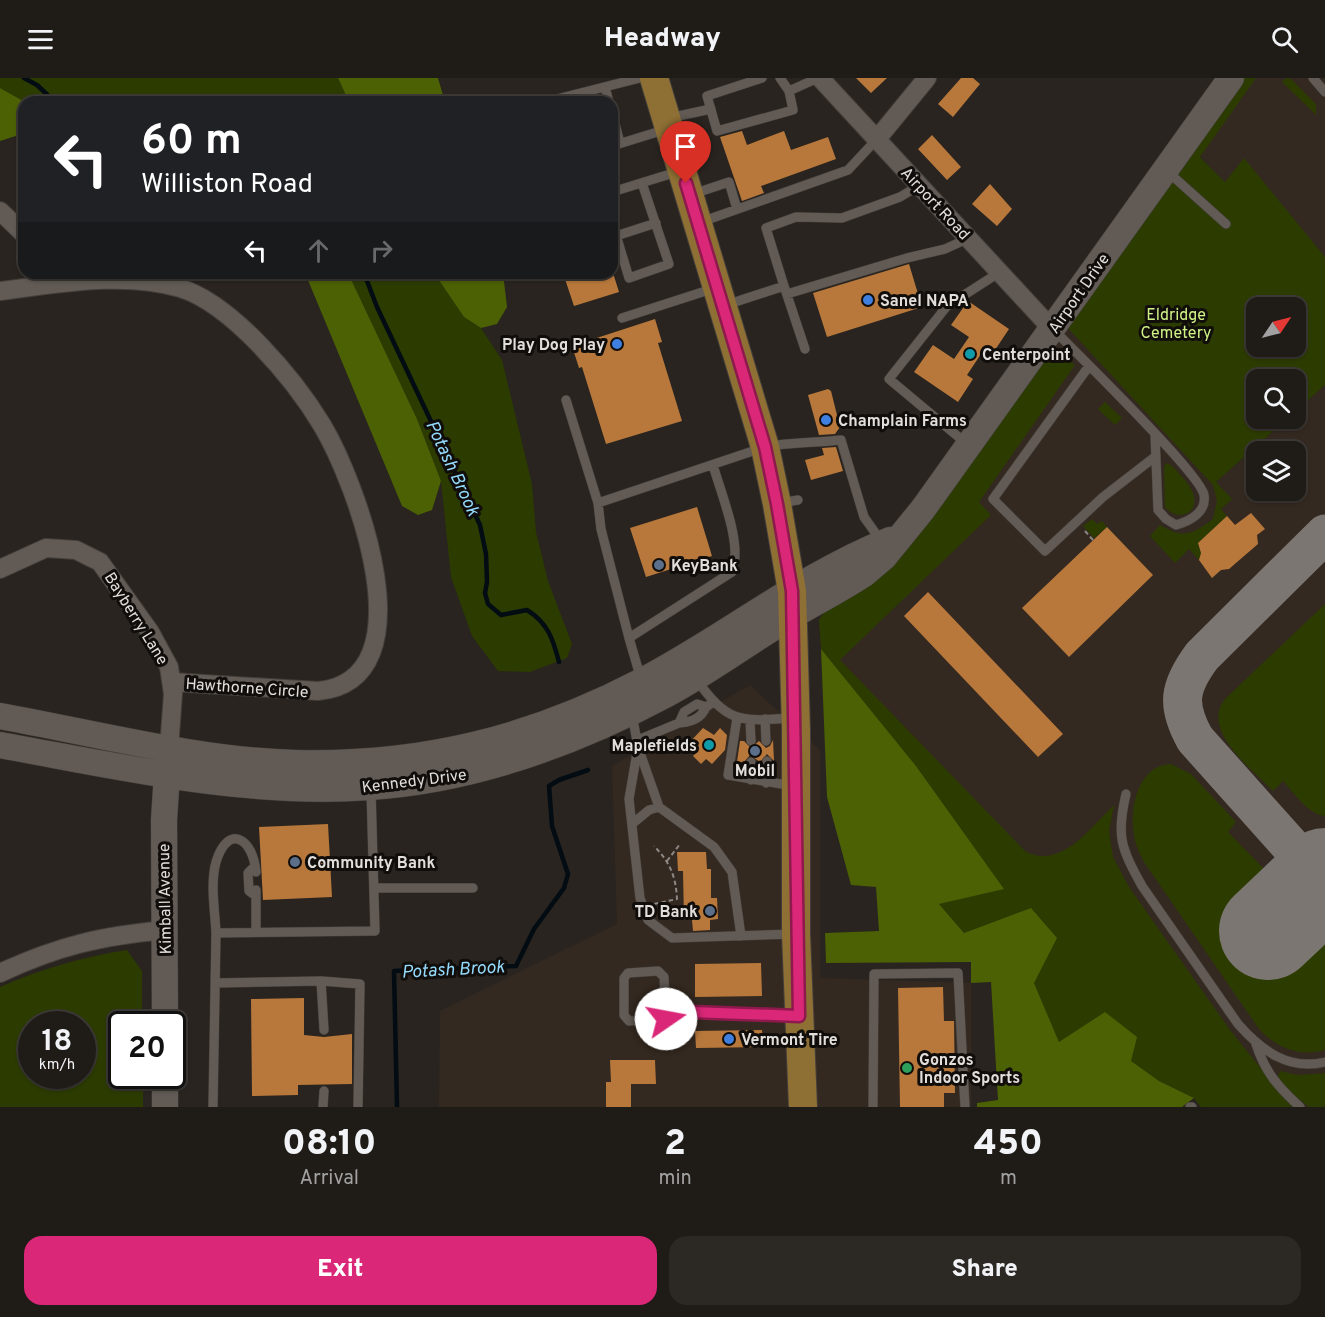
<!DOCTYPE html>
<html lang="en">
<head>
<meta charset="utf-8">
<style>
	:root { --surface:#1f1b17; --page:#2c2824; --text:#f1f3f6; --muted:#a1a1a1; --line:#3c3936; --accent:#db2777 }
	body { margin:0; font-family:Overpass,sans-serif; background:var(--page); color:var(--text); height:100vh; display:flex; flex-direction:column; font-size:22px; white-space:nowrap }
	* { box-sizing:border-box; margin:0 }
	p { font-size:20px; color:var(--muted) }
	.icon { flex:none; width:33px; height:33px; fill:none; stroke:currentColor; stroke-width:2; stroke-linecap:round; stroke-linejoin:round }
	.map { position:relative; height:1029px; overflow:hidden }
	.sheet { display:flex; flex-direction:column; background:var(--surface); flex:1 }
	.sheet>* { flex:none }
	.banner { position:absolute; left:18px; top:18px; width:600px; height:183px; border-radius:18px; box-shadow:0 2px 4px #0004,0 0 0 2px var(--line); background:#202124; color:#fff; overflow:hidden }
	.needle { width:39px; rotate:55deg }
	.fabs { position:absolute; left:1246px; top:219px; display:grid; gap:12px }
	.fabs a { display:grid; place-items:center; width:60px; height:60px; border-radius:12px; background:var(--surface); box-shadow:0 2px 4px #0004,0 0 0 2px var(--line); font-size:30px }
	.speed { position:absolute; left:18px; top:933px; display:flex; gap:12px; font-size:30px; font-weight:700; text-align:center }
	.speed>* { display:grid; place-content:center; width:78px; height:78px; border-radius:50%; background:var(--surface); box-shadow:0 2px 4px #0004,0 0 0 2px var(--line); line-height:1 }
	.speed small { font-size:15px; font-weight:400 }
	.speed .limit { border:3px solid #111; border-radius:9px; background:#fff; color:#111 }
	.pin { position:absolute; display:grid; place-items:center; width:51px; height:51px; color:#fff; margin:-62px -26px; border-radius:50% 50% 50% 0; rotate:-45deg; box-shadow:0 0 6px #0007 }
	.pin .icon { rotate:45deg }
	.me { position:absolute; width:66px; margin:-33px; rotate:78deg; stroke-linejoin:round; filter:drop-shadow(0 0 4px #0008) }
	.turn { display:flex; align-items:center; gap:21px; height:126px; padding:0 24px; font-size:27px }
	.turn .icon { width:78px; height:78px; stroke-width:2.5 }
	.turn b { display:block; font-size:42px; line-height:51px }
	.lanes { display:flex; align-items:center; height:57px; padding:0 24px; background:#0003; justify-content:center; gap:30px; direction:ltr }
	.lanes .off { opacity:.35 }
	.eta { display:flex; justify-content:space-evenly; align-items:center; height:102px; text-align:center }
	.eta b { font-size:36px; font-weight:800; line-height:42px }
	.cta { display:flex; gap:12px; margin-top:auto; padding:12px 24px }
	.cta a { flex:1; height:69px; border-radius:18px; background:var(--accent); color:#fff; font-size:24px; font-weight:800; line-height:69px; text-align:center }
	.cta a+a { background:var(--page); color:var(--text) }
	header { display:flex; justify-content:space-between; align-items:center; height:78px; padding:0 24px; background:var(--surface); font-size:27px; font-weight:800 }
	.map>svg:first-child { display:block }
	.built { fill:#342920; fill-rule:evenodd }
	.green { fill:#2c3b00; fill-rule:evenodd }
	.forest { fill:#4b6104 }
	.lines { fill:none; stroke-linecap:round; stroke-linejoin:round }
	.stream { stroke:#020c12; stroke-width:4.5 }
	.taxiway { stroke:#7b7672; stroke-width:39 }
	.runway { stroke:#7b7672; stroke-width:98 }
	.building { fill:#b8783b }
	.lane-casing { stroke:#443f3b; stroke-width:10 }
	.street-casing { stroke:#443f3b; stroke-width:20 }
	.secondary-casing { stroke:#443f3b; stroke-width:27 }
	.primary-casing { stroke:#443f3b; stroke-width:30 }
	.path { stroke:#8d8885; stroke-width:2; stroke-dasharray:4.5 3; stroke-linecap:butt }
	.lane { stroke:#615a55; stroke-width:9 }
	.street { stroke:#615a55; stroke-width:18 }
	.secondary { stroke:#615a55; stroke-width:26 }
	.primary { stroke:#8e6f34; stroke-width:28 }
	.route-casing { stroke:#8e194d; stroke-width:15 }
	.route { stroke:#db2777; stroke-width:10 }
	.shop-dot { fill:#3f7fe0; stroke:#100d0b; stroke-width:2 }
	.culture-dot { fill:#0f9aa8; stroke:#100d0b; stroke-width:2 }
	.service-dot { fill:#5c6f8a; stroke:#100d0b; stroke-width:2 }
	.leisure-dot { fill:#2e9e5b; stroke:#100d0b; stroke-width:2 }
	.labels { text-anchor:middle; stroke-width:6; stroke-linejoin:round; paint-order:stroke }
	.street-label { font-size:16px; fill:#e2dedb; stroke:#100d0b }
	.poi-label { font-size:16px; font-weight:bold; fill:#e2dedb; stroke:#100d0b; text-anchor:start }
	.park-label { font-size:16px; fill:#d1f386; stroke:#100d0b }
	.water-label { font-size:18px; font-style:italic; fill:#95dbfd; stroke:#100d0b }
</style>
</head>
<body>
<header><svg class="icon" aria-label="menu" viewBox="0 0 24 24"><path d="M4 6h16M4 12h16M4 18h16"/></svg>Headway<svg class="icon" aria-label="search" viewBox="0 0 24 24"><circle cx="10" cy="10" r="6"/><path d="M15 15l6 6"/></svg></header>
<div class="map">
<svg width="1325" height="1029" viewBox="0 0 1325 1029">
	<rect width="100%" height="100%" fill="#29241f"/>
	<!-- built -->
	<path class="built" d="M1244,0H1325V208L1197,75Z
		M1067,246L1216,404L1287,341L1296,340V333L1325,307V1029H1201L1045,835L827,584L821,571L819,542ZM1257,374H1296V412H1257Z
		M750,607L820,672V900L971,905V1029H439L440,933L617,846L612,688Z"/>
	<!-- green -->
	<path class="green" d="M0,0H338L349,24H25L0,10Z
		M1244,0H1256L1200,79L1225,104L1244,80L1325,179V307L1296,333V302H1257V340L1287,341L1216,404L1232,421L1221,431L1227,438L1198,465L1201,475L1199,482L1189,471L1175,485L1150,458L1160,447C1184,461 1191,457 1213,441L1217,423L1213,407L1067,249L1170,103L1176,105L1175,96ZM1257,230H1296V268H1257Z
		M1286,0L1291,1L1316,26V37L1282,4Z
		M348,195H434L464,239L481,250L502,282L532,406L536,454L548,503L572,566L567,580L530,594L498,593L472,558L451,499L441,403L417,341Z
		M1053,270L1075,287L979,424L991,437L840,582L1026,774C1062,791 1090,750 1114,727L1109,753L1113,779L1129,809L1230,952L1292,1029H1201L1194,1020L1159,1003L1130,983L1059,964L1034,905L1031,830L964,855L939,826L1003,810L916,688L821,571L819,542L827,530Z
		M1105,324L1122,340L1115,347L1098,331Z
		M1166,385C1173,387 1178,394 1183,400C1211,430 1181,448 1165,429L1164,390Z
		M1092,441L1097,446L1102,443L1107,449L1094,460L1083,448Z
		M1325,526V738C1309,737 1294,715 1283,703L1273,713C1252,691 1200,652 1225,621Z
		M1171,686L1191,696L1236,744L1228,754L1271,798L1241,826L1294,880L1325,851V972C1299,979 1277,970 1259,951L1144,784C1140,776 1135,766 1134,757C1129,730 1138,687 1171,686Z
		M127,872L142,893V946H122V998H143V1029H0V909C41,891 82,879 127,872ZM32,946H82V998H32Z
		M1280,993L1298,997L1325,995V1029H1309L1284,1009L1278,998Z"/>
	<!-- forest -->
	<path class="forest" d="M338,0H438L445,24H349Z
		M0,10L25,24L24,49L19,57L0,63Z
		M305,195H348L417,341L441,403L432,432L418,437L402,428Z
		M434,195H503L507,229L497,246L481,250L464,239Z
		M821,571L916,688L1004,811L939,826L964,855L1031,830L1057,860L1034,905L1059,964L1105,934L1137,959L1131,983L1159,1003L1194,1020L1182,1029H977V1025L998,1022L991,904L971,905V884L826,885L825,855L879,853L876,809L851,807L827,719Z"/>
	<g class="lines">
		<!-- stream -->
		<path class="stream" d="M24,0L37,7L55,24
			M364,195L377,229L480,447L486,476L487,504L485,515L488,526L501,537L527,532C548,545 553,561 559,584
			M397,1029L394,893L516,888L534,851L564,810L568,796L552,748L549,708L559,702L588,692"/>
		<!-- taxiway -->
		<path class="taxiway" d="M1325,456L1202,578C1179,609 1176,627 1195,661L1296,774L1313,781H1325"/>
		<!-- runway -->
		<path class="runway" d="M1268,853L1325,799"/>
	</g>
	<!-- building -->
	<path class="building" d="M856,0H887L871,15Z
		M961,0H973L980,6L953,39L938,26Z
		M742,53L747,67L784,53L791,72L828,59L836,81L761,108L764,115L742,123L720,59Z
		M932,57L961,89L947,102L918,71Z
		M990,106L1012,131L997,148L972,126Z
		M909,186L922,229L827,259L813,215Z
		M563,195H613L619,214L574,228Z
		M968,223L1009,251L991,278L983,273L967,297L973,301L958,324L914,294L933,267L954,281L969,259L951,247Z
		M655,241L662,264L658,265L682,343L606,366L582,289L579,290L572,268Z
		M828,311L831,313L840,349L835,356L819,357L808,317Z
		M836,369L843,393L811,402L805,382L824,377L822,370Z
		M697,429L712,478L646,499L630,450Z
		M1251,435L1265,451L1257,457L1258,466L1229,491L1221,492L1212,500L1199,482L1201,475L1198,465L1227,438L1235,447Z
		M1107,449L1153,497L1069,579L1022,530Z
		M928,514L1063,656L1038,679L904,538Z
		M703,650L714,657L720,650L727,657L725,672L712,686L706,681L701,686L693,678L698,673L689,665Z
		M773,662L774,683L767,676L760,684L750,677L744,684H737L740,663H744L751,670L759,663L766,670L770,668Z
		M328,746L332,819L263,822L259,749Z
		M677,774H706L707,791H711V820H717L718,841L710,842V852L693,853L692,842H684L683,793H678Z
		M761,885L762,918L695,919V886Z
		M943,909L944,943H954L955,1015H944V1029H900L898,910Z
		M304,920V957L324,959L352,956V1006L298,1007V1017L252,1018L251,921Z
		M762,952L763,969L696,970L695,953Z
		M610,982H655L656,1006H631V1029H606V1004H611Z"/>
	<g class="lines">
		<!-- lane casing -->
		<g class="lane-casing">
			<path id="lane" d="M762,0L707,18L717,53L793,32L789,13L780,0
				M1313,0L1325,14
				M605,9L609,24
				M789,13L818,0
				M545,24L640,0
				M612,34L620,65
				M669,40L711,31
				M612,68L667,51
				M1167,93L1226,146
				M612,114L680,93
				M693,116L729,104L737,131
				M612,144L629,200L669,186L642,105
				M701,144L848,92L877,61
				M616,158L656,145
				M784,208L766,150L796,139L842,140L900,119L920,107
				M787,216L907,180L945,171L969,160
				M726,227L784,208L805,271
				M622,240L715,210
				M1054,252C1077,276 1201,396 1204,417C1207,434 1190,443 1176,447L1166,441L1158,432L1155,357
				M1089,288L993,421L1045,473L1103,419L1156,378
				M566,322L598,425L601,451L629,560
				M967,366L889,301L947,228L1000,194
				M598,425L765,369C790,364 815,365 841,362L864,439L881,463
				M780,425L798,422
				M641,601L629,560L732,494C743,466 721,416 713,387
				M696,601C729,647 740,643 794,640
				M632,636L638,669L659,729L714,769L732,794L741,858
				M737,640L728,697L793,708
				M765,641L766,663
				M750,642L751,663
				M679,645C691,644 701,641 706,629
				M638,662L679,645L684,634L697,626L706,629L712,625
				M638,669L629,721L640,820L648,842L672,860L794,856
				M751,702V684
				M766,705L767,683
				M1126,716C1116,758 1121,770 1142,808L1238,946C1261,972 1288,993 1325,984
				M632,746L649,732L659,729
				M255,788L248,795L249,813L256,818
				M374,810H473
				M256,812V854
				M216,855C215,833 210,806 216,784C228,745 253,760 256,794
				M321,903L360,906L358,1029
				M215,905L321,903L324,952
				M666,941L664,899L658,893L628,895L624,900V937L629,943L666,941L692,935L797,938
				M1256,966C1265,994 1278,1009 1300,1029
				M213,1029L216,855L375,853L371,712
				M323,1029L324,1013
				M873,1029L874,896L958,895L965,1029
				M1190,1029H1192"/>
		</g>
		<!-- street casing -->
		<g class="street-casing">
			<path id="street" d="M820,0L1052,251
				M877,61L927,0
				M0,133L24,156
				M0,213C57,206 124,193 180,210C232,226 295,302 322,347C356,404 431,602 318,613L172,604
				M0,491L46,470L76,472L100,484L150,554L169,589L173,616L169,670
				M0,895C58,868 101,858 165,852"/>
		</g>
		<!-- secondary casing -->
		<g class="secondary-casing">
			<path id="secondary" d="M0,638C94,655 201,683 295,685C421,688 531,661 642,603C726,559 802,497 890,462
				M0,667C122,689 246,718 370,709C476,702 575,665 667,616C710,593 750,563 792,538C816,524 841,511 864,496L884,479L923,431L1231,0
				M165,946L164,742L168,680
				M165,998V1029"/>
		</g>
		<!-- primary casing -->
		<g class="primary-casing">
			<path id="primary" d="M654,0L765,369L777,426L792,513L796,652V856L803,1029"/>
		</g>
		<!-- path -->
		<path class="path" d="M1085,453L1093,462
			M667,783L680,766
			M654,826L677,821C676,799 670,784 654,768"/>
		<!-- lane -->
		<use href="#lane" class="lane"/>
		<!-- street -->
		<use href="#street" class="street"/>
		<!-- secondary -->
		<use href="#secondary" class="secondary"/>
		<!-- primary -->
		<use href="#primary" class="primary"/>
	</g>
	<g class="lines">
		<!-- route casing -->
		<g class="route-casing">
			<path id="route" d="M666,941L692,934L799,938L792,513L777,426L765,369L686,105"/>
		</g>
		<!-- route -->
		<use href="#route" class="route"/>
	</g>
	<!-- markers -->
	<g class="shop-dot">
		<circle cx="868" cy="222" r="6"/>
		<circle cx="617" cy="266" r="6"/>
		<circle cx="826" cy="342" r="6"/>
		<circle cx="729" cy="961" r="6"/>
	</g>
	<g class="culture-dot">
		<circle cx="970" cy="276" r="6"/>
		<circle cx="709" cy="667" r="6"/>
	</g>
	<g class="service-dot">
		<circle cx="659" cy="487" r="6"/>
		<circle cx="755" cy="673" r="6"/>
		<circle cx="295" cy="784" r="6"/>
		<circle cx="710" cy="833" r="6"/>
	</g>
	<circle class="leisure-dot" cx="907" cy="990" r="6"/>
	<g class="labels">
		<!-- street labels -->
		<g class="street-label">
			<text transform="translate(936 125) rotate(47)" y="6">Airport Road</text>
			<text transform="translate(1078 215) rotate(-55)" y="6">Airport Drive</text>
			<text transform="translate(137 540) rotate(58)" y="6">Bayberry Lane</text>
			<text transform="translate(247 609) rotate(4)" y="6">Hawthorne Circle</text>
			<text transform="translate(414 702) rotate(-7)" y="6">Kennedy Drive</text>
			<text transform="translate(164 821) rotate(-91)" y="6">Kimball Avenue</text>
		</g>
		<!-- poi labels -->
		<g class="poi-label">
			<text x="880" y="228">Sanel NAPA</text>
			<text x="605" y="272" text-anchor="end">Play Dog Play</text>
			<text x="982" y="282">Centerpoint</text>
			<text x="838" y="348">Champlain Farms</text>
			<text x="671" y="493">KeyBank</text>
			<text x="697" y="673" text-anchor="end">Maplefields</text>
			<text x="755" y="698" text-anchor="middle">Mobil</text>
			<text x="307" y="790">Community Bank</text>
			<text x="698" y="839" text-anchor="end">TD Bank</text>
			<text x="741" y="967">Vermont Tire</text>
			<text x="919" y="987">Gonzos<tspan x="919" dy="18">Indoor Sports</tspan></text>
		</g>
		<!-- park labels -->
		<g class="park-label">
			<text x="1176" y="242">Eldridge<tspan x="1176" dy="18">Cemetery</tspan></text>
		</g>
		<!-- water labels -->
		<g class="water-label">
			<text transform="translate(453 390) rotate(65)" y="6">Potash Brook</text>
			<text transform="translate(453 891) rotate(-3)" y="6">Potash Brook</text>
		</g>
	</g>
</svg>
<div class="fabs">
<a><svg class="needle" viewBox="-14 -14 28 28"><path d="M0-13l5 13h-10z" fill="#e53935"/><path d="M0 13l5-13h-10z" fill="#a1a1a1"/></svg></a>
<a><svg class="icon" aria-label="search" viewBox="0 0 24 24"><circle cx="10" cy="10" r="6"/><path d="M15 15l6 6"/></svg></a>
<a><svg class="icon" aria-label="layers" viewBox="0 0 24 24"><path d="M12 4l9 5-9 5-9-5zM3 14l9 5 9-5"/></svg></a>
</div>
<div class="speed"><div>18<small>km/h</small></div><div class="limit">20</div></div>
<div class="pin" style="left:686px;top:105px;background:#d93025"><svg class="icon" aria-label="arrive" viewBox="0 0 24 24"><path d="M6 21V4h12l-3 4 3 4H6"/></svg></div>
<svg class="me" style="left:666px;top:941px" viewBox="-20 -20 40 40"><circle r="19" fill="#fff"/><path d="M0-13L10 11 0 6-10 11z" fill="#db2777"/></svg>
<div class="banner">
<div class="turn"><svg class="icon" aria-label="left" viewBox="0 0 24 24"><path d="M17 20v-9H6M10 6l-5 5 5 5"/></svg><div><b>60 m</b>Williston Road</div></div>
<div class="lanes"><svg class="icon" aria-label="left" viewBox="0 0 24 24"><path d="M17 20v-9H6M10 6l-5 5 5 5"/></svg><svg class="icon off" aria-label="ahead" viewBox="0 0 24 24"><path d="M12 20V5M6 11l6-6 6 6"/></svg><svg class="icon off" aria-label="right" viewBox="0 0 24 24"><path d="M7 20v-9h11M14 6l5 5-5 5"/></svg></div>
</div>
</div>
<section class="sheet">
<div class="eta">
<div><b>08:10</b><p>Arrival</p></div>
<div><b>2</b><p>min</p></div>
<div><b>450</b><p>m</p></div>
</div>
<div class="cta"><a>Exit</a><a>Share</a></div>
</section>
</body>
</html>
